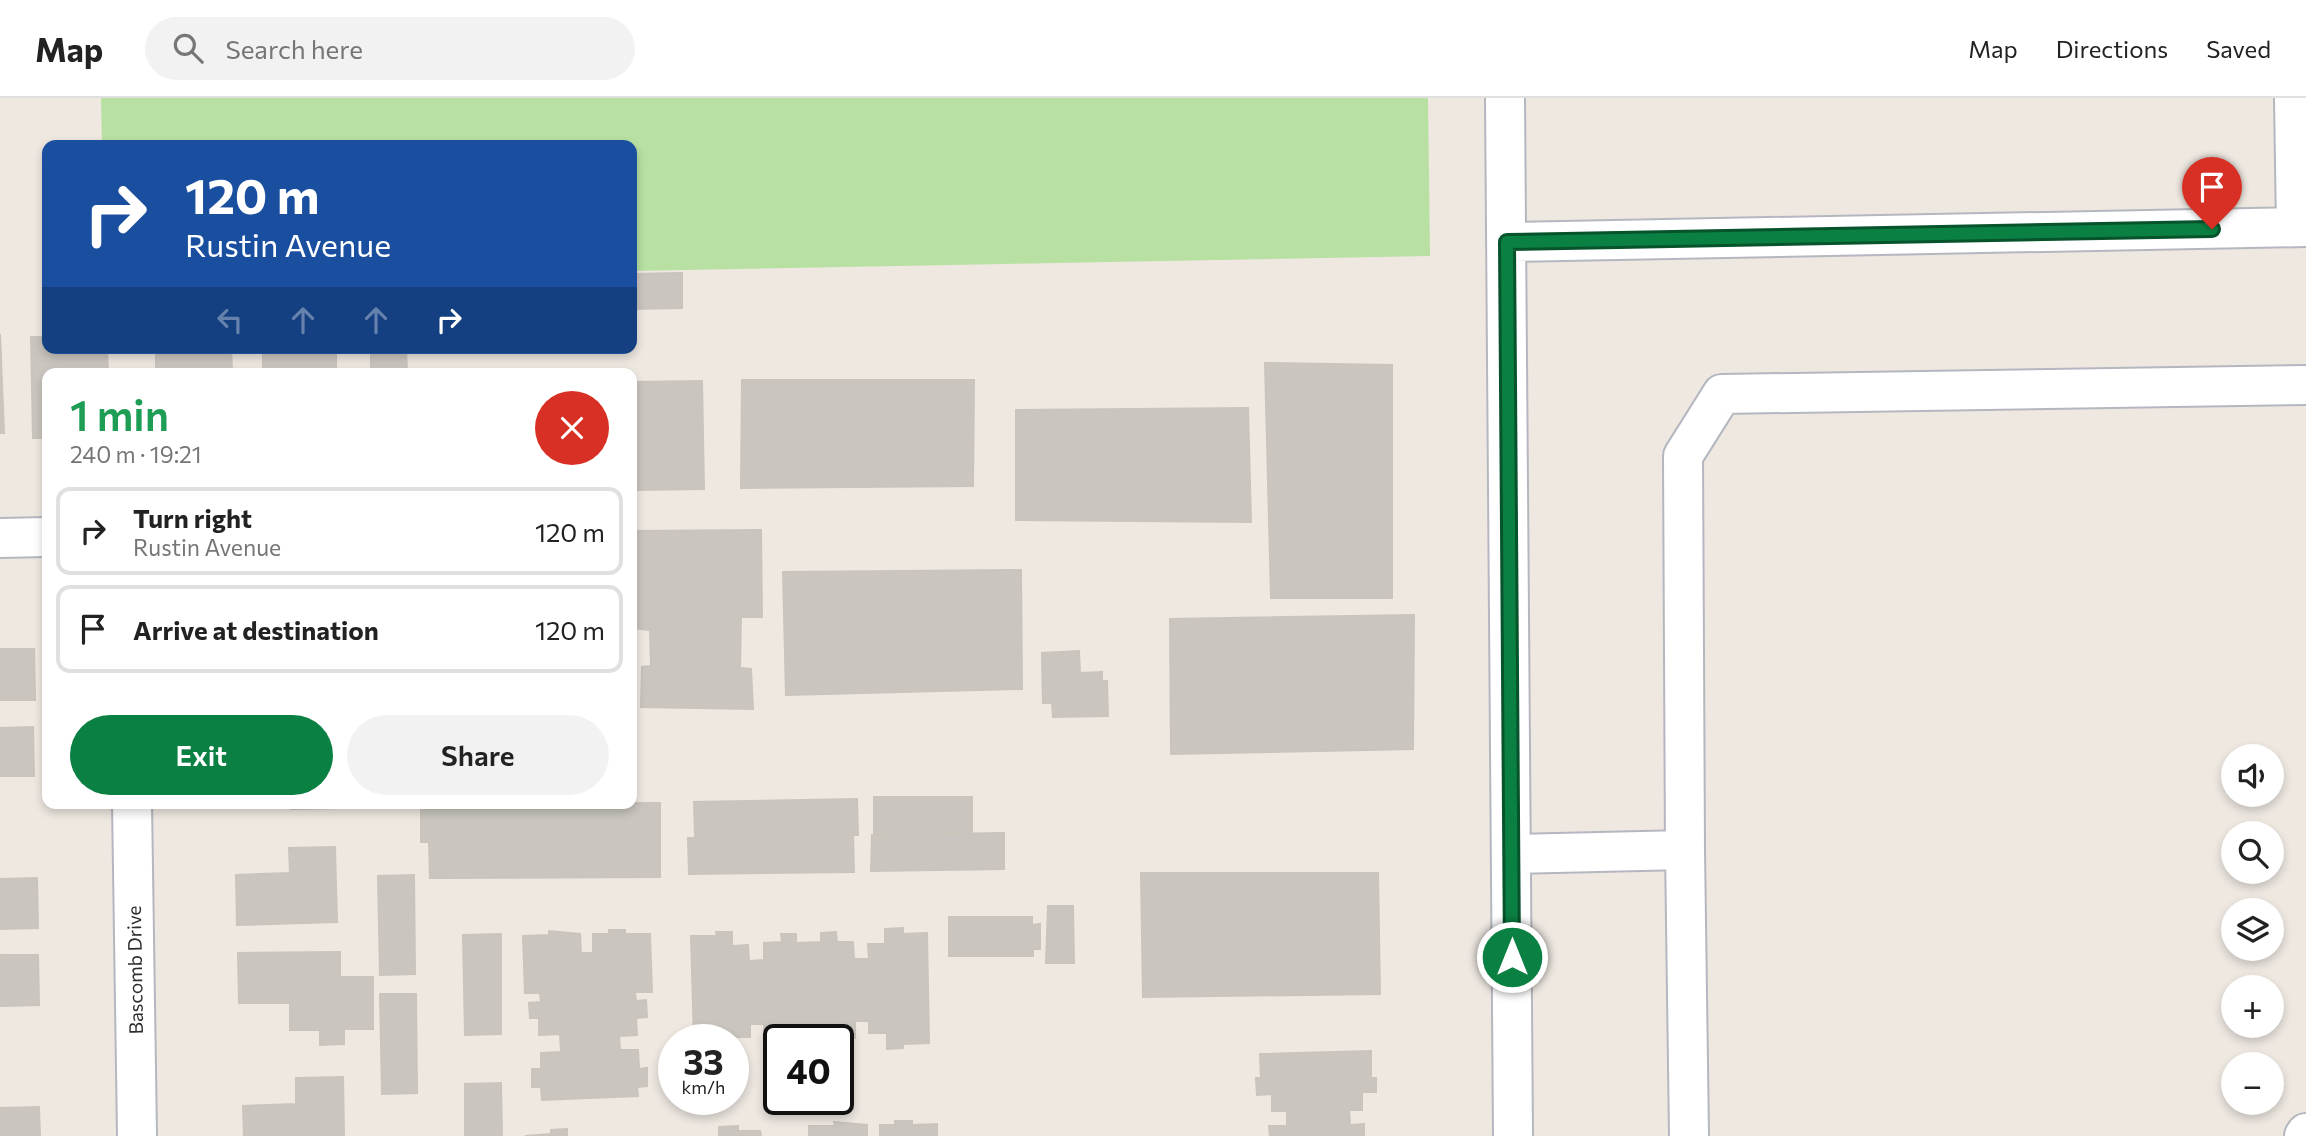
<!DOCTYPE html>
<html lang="en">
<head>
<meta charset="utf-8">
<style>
	:root { --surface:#fff; --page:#f2f2f2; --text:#222; --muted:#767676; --line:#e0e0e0; --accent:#0b8043 }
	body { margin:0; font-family:Commissioner,sans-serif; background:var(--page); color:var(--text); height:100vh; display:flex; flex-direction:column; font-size:26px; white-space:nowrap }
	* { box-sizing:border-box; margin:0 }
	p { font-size:23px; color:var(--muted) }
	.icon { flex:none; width:38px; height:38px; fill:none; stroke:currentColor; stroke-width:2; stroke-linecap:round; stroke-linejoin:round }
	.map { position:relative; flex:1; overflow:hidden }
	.side { position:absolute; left:42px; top:270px; width:595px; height:441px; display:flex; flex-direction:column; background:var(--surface); border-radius:14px; box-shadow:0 4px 10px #0003 }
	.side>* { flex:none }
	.top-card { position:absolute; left:42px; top:42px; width:595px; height:214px; border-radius:14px; box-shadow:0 4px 10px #0003; background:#1a4fa0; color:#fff; overflow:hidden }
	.tools { position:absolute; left:2221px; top:646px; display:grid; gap:14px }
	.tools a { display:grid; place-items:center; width:63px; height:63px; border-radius:50%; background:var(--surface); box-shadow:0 4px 10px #0003; font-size:35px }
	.speed { position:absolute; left:658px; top:926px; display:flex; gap:14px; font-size:35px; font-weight:700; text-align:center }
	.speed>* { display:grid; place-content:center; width:91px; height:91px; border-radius:50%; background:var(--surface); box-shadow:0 4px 10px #0003; line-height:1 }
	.speed small { font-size:18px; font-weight:400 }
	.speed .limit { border:4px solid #111; border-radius:10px; background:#fff; color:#111 }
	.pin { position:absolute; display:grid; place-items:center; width:60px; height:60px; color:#fff; margin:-72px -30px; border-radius:50% 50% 50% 0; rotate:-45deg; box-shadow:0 0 7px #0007 }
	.pin .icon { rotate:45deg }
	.me { position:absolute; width:77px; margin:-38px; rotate:0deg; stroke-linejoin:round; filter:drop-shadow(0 0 5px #0008) }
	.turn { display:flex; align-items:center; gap:24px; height:147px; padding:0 28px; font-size:32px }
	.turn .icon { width:91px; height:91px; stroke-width:2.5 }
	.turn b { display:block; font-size:49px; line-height:60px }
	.lanes { display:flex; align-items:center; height:66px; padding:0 28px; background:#0003; justify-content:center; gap:35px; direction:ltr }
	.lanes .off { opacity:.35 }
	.round { display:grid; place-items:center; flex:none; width:74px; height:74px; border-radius:37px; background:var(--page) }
	.headline { display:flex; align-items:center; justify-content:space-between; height:119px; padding:0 28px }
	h1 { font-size:42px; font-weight:600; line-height:52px; color:#1e9e55 }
	.button { display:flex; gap:14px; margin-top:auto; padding:14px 28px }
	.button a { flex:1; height:80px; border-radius:42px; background:var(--accent); color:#fff; font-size:28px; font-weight:600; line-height:80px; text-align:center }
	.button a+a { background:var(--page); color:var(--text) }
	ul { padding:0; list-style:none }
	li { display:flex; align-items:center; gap:21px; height:88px; margin:0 14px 10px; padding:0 14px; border:4px solid var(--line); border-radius:14px }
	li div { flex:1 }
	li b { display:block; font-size:26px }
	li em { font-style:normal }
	header { display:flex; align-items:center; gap:42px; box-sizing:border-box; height:98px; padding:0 35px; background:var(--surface); border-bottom:2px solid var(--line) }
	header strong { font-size:33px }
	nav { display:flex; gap:38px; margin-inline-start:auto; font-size:24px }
	.search { width:490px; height:63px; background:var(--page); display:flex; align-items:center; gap:18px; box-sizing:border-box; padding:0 24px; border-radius:38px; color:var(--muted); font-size:26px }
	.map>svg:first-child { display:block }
	.green { fill:#b8e0a2 }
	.building { fill:#cac6bf; stroke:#cac4bb; stroke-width:2 }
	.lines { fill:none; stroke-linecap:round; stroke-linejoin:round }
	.minor-casing { stroke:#b5b7c0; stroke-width:42 }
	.minor { stroke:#fff; stroke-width:38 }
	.route-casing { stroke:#07532c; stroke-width:18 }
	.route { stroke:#0b8043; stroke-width:12 }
	.labels { text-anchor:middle; stroke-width:6; stroke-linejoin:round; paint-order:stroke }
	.street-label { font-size:19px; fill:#2e2e2e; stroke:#fff }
</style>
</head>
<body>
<header>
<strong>Map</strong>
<div class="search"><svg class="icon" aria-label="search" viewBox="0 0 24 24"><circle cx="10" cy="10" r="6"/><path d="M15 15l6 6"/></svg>Search here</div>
<nav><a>Map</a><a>Directions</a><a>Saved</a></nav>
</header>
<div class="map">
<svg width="2306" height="1038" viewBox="0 0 2306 1038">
	<rect width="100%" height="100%" fill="#eee8e1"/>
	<!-- green -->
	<path class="green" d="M101,0H1428L1430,158L632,173V47H102Z"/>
	<!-- building -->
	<path class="building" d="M682,175V210L632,211V176Z
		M0,236L4,335H0Z
		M31,239H47V250H107L108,275H47V340H33Z
		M156,250H231L232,275H156Z
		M263,250H336V275H263Z
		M371,250H406L407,275H371Z
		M1265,265L1392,267V500H1271Z
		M742,282H974L973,388L741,390Z
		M702,283L704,391L632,392V284Z
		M1248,310L1251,424L1016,422V312Z
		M761,432L762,519H741L740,570L751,571L753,611L641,609L642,569L651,568L650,532L632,530V433Z
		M1021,472L1022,591L786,597L783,474Z
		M1414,517L1413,651L1171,656L1170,521Z
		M0,551H34L35,602H0Z
		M1079,553L1080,575L1102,574V583H1107L1108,618L1053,619L1052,605H1043L1042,555Z
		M33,629L34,678H0V630Z
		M874,699H972V735L874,736Z
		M857,701L858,737L695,739L694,704Z
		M291,705H338L339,710L291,711Z
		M660,705V740L421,744V706Z
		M1004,735V771L871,773L872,737Z
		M853,738L854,774L689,776L688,740Z
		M660,740V779L430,780L429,744Z
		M335,749L337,824L237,827L236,777L290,775L289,750Z
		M1141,775H1378L1380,896L1143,899Z
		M414,777L415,876L380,877L378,778Z
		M37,780L38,830L0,831V781Z
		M1048,808H1073L1074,865H1046Z
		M949,819H1032V827L1040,826V851H1033V858H949Z
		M903,830V836L927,835L929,945L903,946V950L887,951V935H869V923H855V940L821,941V938L798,939V942L765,941L764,926H750V939H734L735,953L733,942H694L691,838H717L716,834H732V848L748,847L749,863L764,862V845L782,844L781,836H796V845L821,844V835L836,834L837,844H853L854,861H869L868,846H885V831Z
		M609,832H625V836H650L652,894H635L636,903L646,902L647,919L636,920L637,937L619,938L620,952H638L639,971L647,970V988L637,989L638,998L542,1002L541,989H532V971H541V955L561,954L560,936L539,937V920H530L529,905L541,904L540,895H525L523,838L549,837V833L580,836L581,855H593V836H609Z
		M501,836V936L465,937L463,837Z
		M340,854V879H373V931H344V946L320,947V932H290V905H239L238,855Z
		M0,857H38L39,907L0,908Z
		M380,896H416L417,995L382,996Z
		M1371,953V980H1376V994H1362V1012H1349L1350,1027L1364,1026V1038H1270L1269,1028H1287V1013H1272V996L1257,997L1256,980H1261L1260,956Z
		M343,979L344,1038H244L243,1008L296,1006V980Z
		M501,985L502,1038H465V986Z
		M39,1009L40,1038H0V1010Z
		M895,1023H912V1027L937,1026V1038H880V1027H895Z
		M834,1024L867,1027V1038H809V1028H835Z
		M738,1028V1033H760L761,1038H719V1029Z
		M567,1031V1038H525L551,1036V1032Z"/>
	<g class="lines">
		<!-- minor casing -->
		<g class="minor-casing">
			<path id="minor" d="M1505,0L1513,1038
				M2294,0L2296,129
				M1507,144L2306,129
				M0,440L47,439
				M132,705L137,1038
				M1685,752L1689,1038
				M1511,756L1685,752L1683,358L1722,296L2306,287
				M2304,1038L2306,1035"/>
		</g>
		<!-- minor -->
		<use href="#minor" class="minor"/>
	</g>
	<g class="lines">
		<!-- route casing -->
		<g class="route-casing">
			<path id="route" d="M1512,859L1507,144L2212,131"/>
		</g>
		<!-- route -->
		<use href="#route" class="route"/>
	</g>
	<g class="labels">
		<!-- street labels -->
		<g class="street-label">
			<text transform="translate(135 872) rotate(-91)" y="7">Bascomb Drive</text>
		</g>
	</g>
</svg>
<div class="tools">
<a><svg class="icon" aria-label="sound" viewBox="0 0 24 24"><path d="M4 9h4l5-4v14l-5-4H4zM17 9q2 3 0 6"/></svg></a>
<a><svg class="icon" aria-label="search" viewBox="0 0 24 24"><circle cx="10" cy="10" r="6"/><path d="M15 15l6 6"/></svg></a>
<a><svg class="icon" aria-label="layers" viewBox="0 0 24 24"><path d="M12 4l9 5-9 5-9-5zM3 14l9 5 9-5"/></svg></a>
<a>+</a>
<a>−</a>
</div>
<div class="speed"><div>33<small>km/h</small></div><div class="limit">40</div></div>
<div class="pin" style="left:2212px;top:131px;background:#d93025"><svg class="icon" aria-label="arrive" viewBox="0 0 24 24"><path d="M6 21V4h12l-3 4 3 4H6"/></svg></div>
<svg class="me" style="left:1512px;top:859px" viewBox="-20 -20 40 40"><circle r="17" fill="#0b8043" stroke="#fff" stroke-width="3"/><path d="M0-11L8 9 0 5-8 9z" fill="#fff"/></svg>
<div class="top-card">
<div class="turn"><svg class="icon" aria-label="right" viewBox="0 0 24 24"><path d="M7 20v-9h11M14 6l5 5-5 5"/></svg><div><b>120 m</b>Rustin Avenue</div></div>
<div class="lanes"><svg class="icon off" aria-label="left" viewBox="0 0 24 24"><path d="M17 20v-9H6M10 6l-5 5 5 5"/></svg><svg class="icon off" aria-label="ahead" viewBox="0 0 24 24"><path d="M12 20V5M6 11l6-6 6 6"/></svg><svg class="icon off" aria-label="ahead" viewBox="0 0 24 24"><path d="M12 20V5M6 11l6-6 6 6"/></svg><svg class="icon" aria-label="right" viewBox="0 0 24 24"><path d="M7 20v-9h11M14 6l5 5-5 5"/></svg></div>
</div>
<section class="side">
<div class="headline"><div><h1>1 min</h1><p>240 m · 19:21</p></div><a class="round" style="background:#d93025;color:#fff"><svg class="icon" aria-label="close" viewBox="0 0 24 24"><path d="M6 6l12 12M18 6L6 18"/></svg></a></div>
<ul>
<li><svg class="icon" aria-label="right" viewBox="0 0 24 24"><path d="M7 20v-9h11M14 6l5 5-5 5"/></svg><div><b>Turn right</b><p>Rustin Avenue</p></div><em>120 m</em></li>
<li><svg class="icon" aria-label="arrive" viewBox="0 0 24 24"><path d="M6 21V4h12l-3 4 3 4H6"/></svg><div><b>Arrive at destination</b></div><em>120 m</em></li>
</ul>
<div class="button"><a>Exit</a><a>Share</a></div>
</section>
</div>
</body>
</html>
